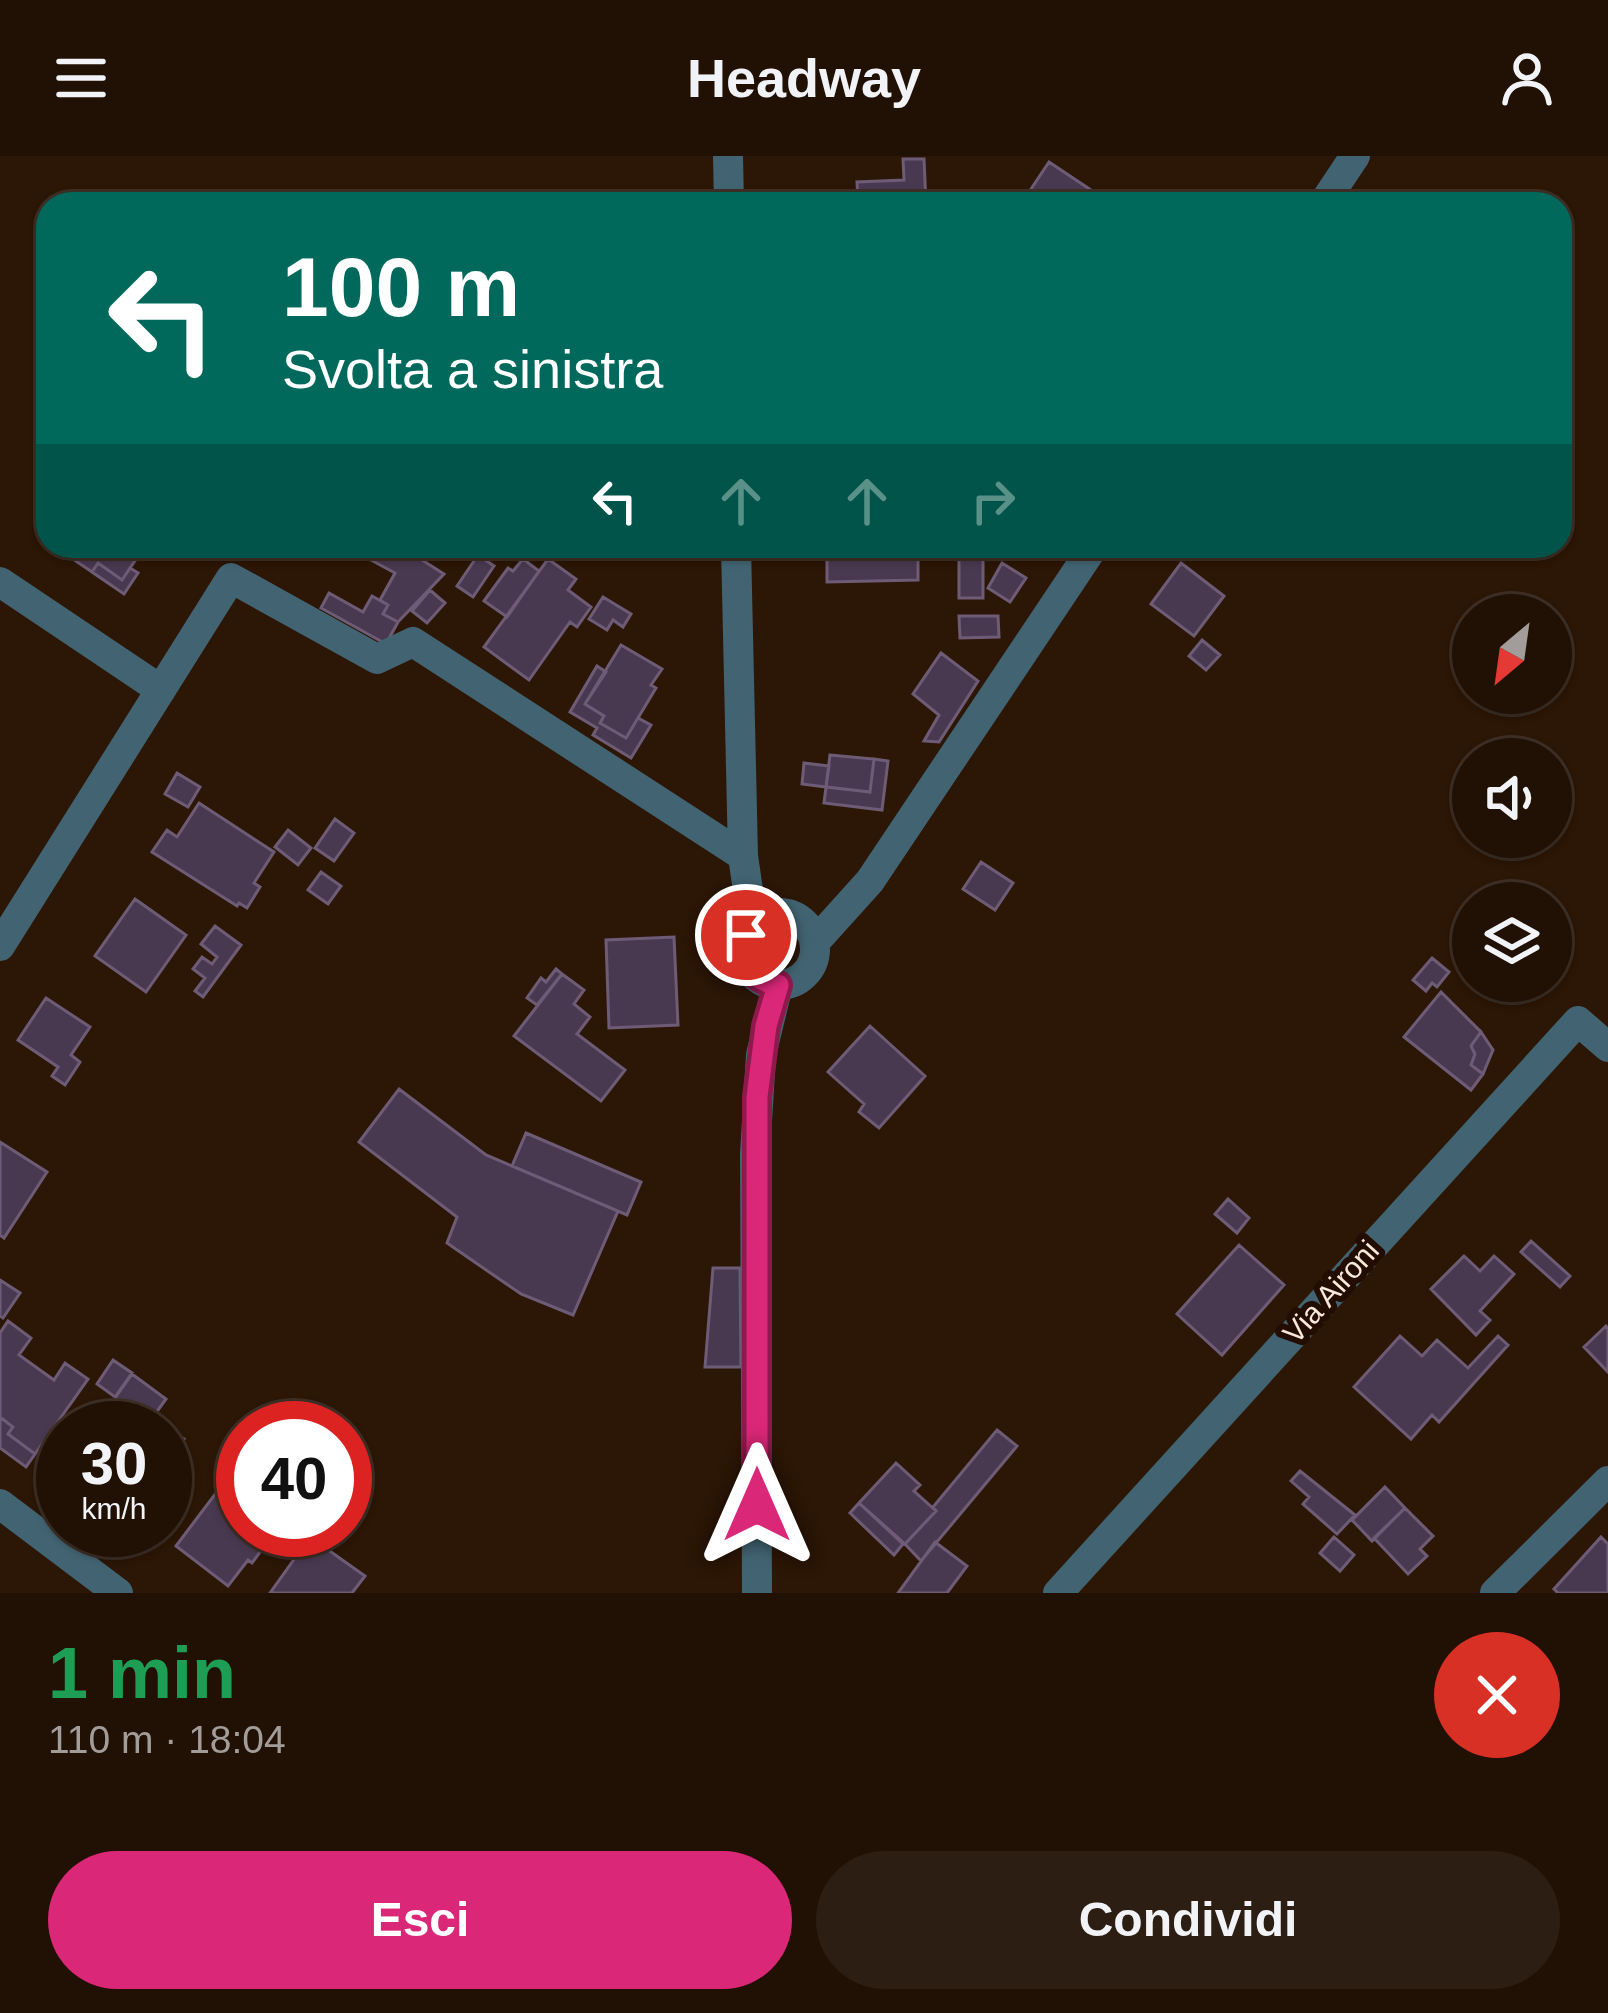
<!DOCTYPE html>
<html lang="it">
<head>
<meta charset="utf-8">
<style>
	:root { --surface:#211004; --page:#2d1e13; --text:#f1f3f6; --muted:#a29d9a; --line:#3e3026; --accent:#db2777 }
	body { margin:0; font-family:Arial,sans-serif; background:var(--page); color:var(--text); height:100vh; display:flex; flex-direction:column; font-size:45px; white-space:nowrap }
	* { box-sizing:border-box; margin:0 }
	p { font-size:39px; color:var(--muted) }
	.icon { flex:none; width:66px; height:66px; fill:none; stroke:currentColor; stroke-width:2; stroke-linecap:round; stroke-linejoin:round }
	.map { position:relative; height:1437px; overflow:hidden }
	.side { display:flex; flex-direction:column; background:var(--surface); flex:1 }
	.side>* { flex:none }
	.hud { position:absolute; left:36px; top:36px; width:1536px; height:366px; border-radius:36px; box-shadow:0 3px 9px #0004,0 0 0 3px var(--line); background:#00695c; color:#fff; overflow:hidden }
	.needle { width:78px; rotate:209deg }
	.buttons { position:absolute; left:1452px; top:438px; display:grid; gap:24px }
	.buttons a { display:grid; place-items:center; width:120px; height:120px; border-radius:50%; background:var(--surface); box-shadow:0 3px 9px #0004,0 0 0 3px var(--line); font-size:60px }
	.speed { position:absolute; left:36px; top:1245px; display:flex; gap:24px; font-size:60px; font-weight:700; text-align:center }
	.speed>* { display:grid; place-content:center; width:156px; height:156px; border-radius:50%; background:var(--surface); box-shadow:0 3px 9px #0004,0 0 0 3px var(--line); line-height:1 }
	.speed small { font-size:30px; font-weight:400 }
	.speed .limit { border:18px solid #d22; background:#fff; color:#111 }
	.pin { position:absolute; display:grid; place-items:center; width:102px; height:102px; color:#fff; margin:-51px; border:6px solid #fff; border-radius:50%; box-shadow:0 3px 12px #0007 }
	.me { position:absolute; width:132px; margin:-66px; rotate:0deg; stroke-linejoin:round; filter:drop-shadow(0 0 9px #0008) }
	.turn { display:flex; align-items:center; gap:42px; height:252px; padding:0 48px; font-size:54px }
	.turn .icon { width:156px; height:156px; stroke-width:2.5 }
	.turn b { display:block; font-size:84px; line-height:102px }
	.lanes { display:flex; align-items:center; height:114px; padding:0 48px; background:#0003; justify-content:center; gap:60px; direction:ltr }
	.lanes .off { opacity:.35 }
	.round { display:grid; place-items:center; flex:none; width:126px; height:126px; border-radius:63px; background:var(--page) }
	.head { display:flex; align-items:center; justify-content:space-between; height:204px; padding:0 48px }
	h1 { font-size:72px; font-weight:700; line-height:90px; color:#1e9e55 }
	.button { display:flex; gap:24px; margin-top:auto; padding:24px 48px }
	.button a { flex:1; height:138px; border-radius:72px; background:var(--accent); color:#fff; font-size:48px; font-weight:700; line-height:138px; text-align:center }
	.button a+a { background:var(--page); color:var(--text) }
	header { display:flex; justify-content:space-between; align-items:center; height:156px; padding:0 48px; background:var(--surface); font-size:54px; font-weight:700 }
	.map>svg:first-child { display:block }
	.building { fill:#493950; stroke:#6e5c76; stroke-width:3 }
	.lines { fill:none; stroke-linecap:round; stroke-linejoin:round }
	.minor { stroke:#426472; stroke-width:30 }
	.route-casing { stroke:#8e194d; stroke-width:30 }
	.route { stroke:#db2777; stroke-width:21 }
	.labels { text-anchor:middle; stroke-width:12; stroke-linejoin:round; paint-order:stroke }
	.street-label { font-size:30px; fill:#f7e7dc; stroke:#220d00 }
</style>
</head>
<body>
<header><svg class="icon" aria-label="menu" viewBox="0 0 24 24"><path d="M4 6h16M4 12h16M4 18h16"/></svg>Headway<svg class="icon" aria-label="person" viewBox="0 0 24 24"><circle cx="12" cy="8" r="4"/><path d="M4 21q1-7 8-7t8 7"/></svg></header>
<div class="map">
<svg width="1608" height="1437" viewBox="0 0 1608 1437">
	<rect width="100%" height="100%" fill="#2c1605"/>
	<!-- building -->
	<path class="building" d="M903,3H924L926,48H858L857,26L904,24Z
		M1049,6L1112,48H1021Z
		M145,390L122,424L98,407L92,416L55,391Z
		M376,390H400L444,418L398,466L383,458L388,449L380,444L395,417L369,403Z
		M827,390H918V424L827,426Z
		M959,396H983V442H959Z
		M478,399L494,410L473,441L457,430Z
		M523,403L539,415L507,461L484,445L508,412L513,415Z
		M548,403L576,423L568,434L591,451L577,471L570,466L529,524L484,491Z
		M98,407L122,424L130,412L138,417L124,438L92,416Z
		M1002,407L1026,422L1010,446L988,432Z
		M1181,407L1224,440L1194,480L1151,448Z
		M430,434L445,447L427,467L412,455Z
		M329,437L363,456L372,440L388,449L383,458L398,466L386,488L321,452Z
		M603,441L631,458L623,471L613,464L607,474L589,463Z
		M959,460H998L999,481L960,482Z
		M1202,484L1220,499L1206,514L1189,500Z
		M621,489L662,513L651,529L656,532L626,582L600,567L604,560L585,548Z
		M941,497L978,525L939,586L924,585L939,559L913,538Z
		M597,510L606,516L585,548L604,560L600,567L626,582L638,562L651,569L631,602L593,579L597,572L570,556Z
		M830,599L874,603L870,636L826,631Z
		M874,603L888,605L882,654L824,647L826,631L870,636Z
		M804,607L829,610L826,631L802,628Z
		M177,617L200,631L188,651L165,638Z
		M199,647L274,696L254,727L260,731L247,752L239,747L237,750L152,696L167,674L177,681Z
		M335,663L354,677L334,705L315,692Z
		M288,674L311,692L298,709L275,691Z
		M981,706L1013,727L995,754L963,733Z
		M321,716L341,730L328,748L308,734Z
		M135,743L186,779L146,836L95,800Z
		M215,770L241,789L203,841L195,835L205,822L193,813L202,801L212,808L217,801L201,788Z
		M674,781L678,869L609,872L606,784Z
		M1432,802L1449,816L1437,831L1432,827L1426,835L1413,824Z
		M556,813L562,818L537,849L527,842L541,822L546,826Z
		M562,818L584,834L574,848L590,861L577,878L625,914L601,945L514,880Z
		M1441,836L1481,876L1471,890L1475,898L1471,909L1483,918L1471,934L1404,881Z
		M46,842L90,871L71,899L80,906L65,929L52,920L58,911L18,884Z
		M870,870L925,920L879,972L859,956L864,948L828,916Z
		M1481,876L1493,894L1483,918L1471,909L1475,898L1471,890Z
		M399,933L486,999L618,1055L573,1159L521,1138L447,1087L457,1061L359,986Z
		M526,977L641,1026L627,1059L512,1010Z
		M0,986L47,1016L4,1082L0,1079Z
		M1228,1043L1249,1062L1237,1077L1215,1058Z
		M1531,1085L1570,1120L1560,1131L1521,1096Z
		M1239,1089L1284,1129L1222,1199L1177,1158Z
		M1464,1100L1480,1115L1494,1100L1514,1118L1480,1155L1490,1164L1476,1179L1431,1133Z
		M713,1112H740L741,1211H705Z
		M0,1124L20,1137L3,1162L0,1160Z
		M8,1165L31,1182L19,1199L54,1224L65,1207L88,1223L35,1298L8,1278L13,1271L0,1261V1177Z
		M1606,1170L1608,1172V1216L1584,1191Z
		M1400,1180L1422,1200L1437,1184L1468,1212L1498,1180L1508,1189L1439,1266L1432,1259L1411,1283L1354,1231Z
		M113,1204L132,1217L115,1241L97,1228Z
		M132,1218L166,1243L153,1261L184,1283L165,1310V1272H144L149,1266L115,1242Z
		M115,1242L149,1266L144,1272H129L105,1255Z
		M0,1261L13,1271L8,1278L35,1298L26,1311L0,1292Z
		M997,1274L1017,1290L921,1405L905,1388L936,1355L933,1351Z
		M896,1307L920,1329L914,1335L936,1355L905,1388L859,1347Z
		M1300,1315L1355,1359L1337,1378L1303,1348L1309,1341L1291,1325Z
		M225,1325L243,1339V1374H258L254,1379L266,1388L252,1407L248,1404L228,1430L176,1390Z
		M1385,1331L1405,1352L1372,1385L1352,1364Z
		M859,1347L903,1388L894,1399L850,1357Z
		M1405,1352L1433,1380L1420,1393L1427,1400L1408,1418L1374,1382Z
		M310,1381L365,1420L352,1437H270Z
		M1334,1381L1354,1399L1340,1415L1320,1397Z
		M1601,1381L1608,1388V1437H1558L1554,1433Z
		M935,1386L967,1410L947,1437H898Z"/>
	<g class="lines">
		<!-- minor -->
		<path class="minor" d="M728,0L729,48
			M1323,48L1355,0
			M736,390L743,700L750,748L757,764
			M0,426L161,534
			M743 793a36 36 0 1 1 72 0a36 36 0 1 1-72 0Z
			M815,786L870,725L1094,390
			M0,790L231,422L377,503L413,486L743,700
			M0,1348L118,1437
			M757,1437L755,998L761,899L778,829
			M1058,1437L1578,865L1608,891
			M1495,1437L1608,1325"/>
	</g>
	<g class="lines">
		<!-- route casing -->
		<g class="route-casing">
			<path id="route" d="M746,779C740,806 751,823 778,829L766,870L757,941V1349"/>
		</g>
		<!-- route -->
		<use href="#route" class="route"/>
	</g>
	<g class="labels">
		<!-- street labels -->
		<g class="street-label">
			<text transform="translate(1331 1136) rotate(-48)" y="10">Via Aironi</text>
		</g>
	</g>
</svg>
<div class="buttons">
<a><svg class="needle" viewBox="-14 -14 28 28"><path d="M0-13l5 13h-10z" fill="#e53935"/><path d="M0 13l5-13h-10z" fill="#a29d9a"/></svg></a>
<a><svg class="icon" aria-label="sound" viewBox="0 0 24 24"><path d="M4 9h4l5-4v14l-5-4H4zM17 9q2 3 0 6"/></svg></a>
<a><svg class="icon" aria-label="layers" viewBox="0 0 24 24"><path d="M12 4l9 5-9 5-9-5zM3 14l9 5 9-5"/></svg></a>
</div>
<div class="speed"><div>30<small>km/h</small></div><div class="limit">40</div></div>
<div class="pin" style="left:746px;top:779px;background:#d93025"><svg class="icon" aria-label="arrive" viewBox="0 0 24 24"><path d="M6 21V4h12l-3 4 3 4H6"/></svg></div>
<svg class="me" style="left:757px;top:1349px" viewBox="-20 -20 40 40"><path d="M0-17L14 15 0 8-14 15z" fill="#db2777" stroke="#fff" stroke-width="4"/></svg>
<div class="hud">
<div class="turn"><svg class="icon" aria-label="left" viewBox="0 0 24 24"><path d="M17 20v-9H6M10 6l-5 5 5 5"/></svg><div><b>100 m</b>Svolta a sinistra</div></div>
<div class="lanes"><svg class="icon" aria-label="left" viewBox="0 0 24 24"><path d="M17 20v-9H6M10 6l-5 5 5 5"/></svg><svg class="icon off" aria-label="ahead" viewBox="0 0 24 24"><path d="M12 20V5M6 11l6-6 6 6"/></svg><svg class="icon off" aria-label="ahead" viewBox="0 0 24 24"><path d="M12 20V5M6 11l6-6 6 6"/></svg><svg class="icon off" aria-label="right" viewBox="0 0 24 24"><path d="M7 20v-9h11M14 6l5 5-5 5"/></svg></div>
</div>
</div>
<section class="side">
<div class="head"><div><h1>1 min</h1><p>110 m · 18:04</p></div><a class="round" style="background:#d93025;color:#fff"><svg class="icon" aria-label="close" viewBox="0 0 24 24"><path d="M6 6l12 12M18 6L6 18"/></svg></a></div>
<div class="button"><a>Esci</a><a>Condividi</a></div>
</section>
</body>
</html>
